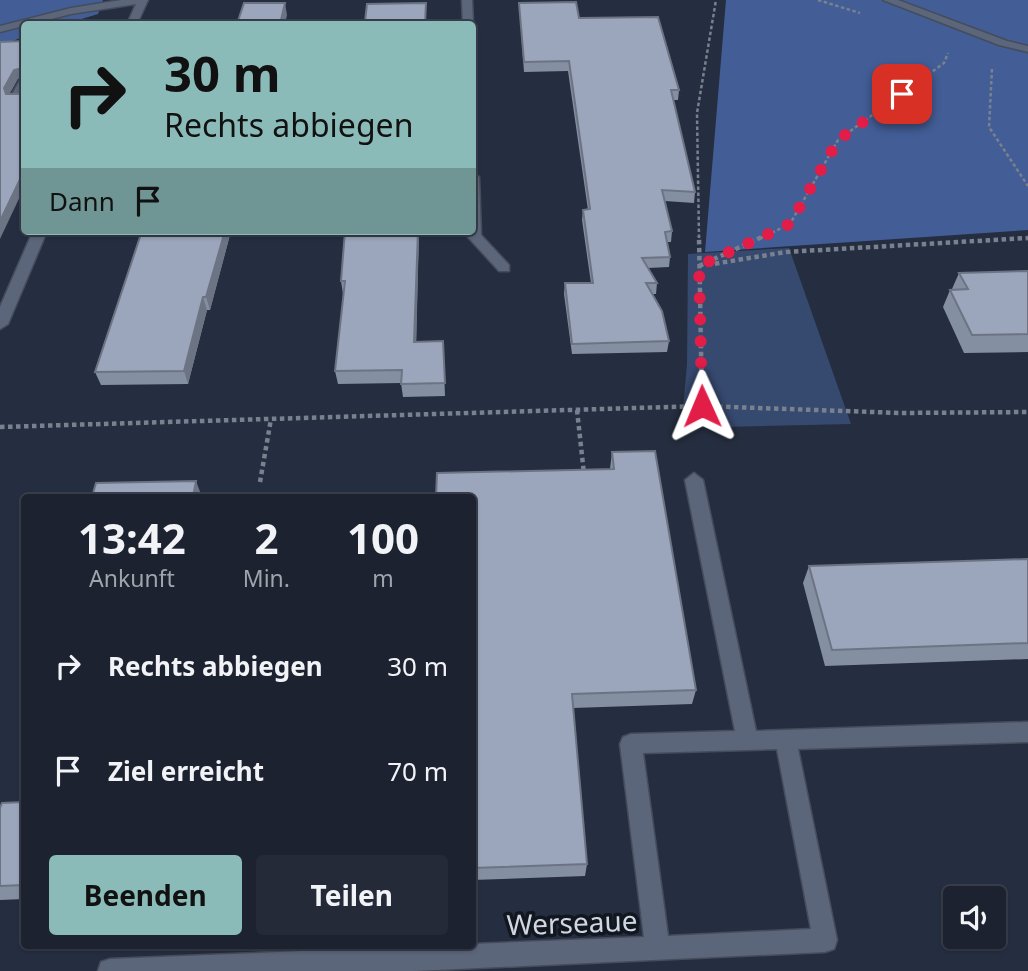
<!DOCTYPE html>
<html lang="de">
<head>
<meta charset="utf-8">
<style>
	:root { --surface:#1c2230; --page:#252a38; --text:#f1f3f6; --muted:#a0a4ab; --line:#3a3f4c; --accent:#8bbbb9 }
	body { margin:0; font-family:"Noto Sans",sans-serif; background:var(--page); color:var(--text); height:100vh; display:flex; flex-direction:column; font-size:26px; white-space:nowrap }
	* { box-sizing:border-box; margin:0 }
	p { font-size:23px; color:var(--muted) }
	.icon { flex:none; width:38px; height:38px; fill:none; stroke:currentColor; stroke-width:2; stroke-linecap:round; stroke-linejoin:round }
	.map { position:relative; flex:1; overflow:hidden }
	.sheet { position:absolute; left:21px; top:494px; width:455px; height:455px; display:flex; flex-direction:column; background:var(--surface); border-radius:7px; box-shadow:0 2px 5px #0004,0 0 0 2px var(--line) }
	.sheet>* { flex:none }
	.hud { position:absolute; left:21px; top:21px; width:455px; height:214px; border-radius:7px; box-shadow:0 2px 5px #0004,0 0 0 2px var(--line); background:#8bbbb9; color:#111; overflow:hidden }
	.buttons { position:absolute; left:943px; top:886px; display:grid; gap:14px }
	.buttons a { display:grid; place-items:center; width:63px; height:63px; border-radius:7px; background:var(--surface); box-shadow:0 2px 5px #0004,0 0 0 2px var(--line); font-size:35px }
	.pin { position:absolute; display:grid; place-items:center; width:60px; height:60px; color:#fff; margin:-30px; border-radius:14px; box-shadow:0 4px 10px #0006 }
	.me { position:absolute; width:77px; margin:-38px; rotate:359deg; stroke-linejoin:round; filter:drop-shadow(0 0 5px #0008) }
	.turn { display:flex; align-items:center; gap:24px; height:147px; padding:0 28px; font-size:32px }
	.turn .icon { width:91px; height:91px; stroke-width:2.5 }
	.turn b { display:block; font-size:49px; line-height:60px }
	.then { display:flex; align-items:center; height:66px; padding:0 28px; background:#0003; gap:14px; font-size:26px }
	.eta { display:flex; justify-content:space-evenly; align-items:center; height:119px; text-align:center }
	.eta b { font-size:42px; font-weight:700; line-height:49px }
	.primary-button { display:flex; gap:14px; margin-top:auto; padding:14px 28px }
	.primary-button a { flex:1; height:80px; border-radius:7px; background:var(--accent); color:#111; font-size:28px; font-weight:700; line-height:80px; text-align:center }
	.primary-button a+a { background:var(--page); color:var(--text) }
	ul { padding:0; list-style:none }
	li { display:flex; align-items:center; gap:21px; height:105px; padding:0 28px }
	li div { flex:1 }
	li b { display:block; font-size:26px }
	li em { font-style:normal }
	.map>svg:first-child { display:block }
	.green { fill:#36496f }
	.forest { fill:#435e97 }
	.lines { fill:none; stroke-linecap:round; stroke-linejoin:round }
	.minor-casing { stroke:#454c5b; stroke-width:3 }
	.path-far1 { stroke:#79818f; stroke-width:2.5; stroke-dasharray:3.5 2.5; stroke-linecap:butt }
	.path { stroke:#79818f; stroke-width:4.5; stroke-dasharray:4.5 3.5; stroke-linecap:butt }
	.minor { fill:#5c667a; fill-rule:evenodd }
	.wall { fill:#858fa2 }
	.shaded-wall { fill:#6c7484 }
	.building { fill:#9ba6bc; stroke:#6c7484; stroke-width:2; fill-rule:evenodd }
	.route { stroke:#e11d48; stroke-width:12; stroke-dasharray:0 21.6 }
	.labels { text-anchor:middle; stroke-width:7; stroke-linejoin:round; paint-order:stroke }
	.near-street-label { font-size:28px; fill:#d1d7e2; stroke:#12161e }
</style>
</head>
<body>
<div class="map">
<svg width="1028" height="971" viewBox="0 0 1028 971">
	<rect width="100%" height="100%" fill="#252e40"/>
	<!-- green -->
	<path class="green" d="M789,248L851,424L681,428L687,365L688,254Z"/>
	<!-- forest -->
	<path class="forest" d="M0,0H103L98,14L65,24H24V37L0,45Z
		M726,0H1028V230L705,252Z"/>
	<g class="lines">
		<!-- minor casing -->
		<g class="minor-casing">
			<path id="minor" d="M121,0H148L137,24H127L136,4L71,14L0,32V26L71,8Z
				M462,0H472L473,24L472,25L463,24Z
				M883,0H898L1007,41L1028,46V52L999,45Z
				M24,79V101H12L10,98L20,80Z
				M472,173L479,177L481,235L509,265V271H499L467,236V231H472Z
				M33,231H47L8,324L0,329V307Z
				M694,473L703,480L756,731L1028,722V742L798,749L837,940L834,949L825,952L414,971H98L101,962L110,959L644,937L620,744L623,737L631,734L735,731L685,480ZM777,749L811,929L668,936L643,753Z"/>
		</g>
		<!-- path-far1 -->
		<path class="path-far1" d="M818,0L860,13
			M992,69L989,127L1028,186
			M699,238L697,113L716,0
			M761,238L790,224L838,140L944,63L948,53"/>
		<!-- path -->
		<path class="path" d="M707,265L786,252L1028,238
			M699,266L764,236
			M702,406L901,413L1028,412
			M577,410L584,474
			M0,427L702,406L699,236
			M260,482L271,419"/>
		<!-- minor -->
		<use href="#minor" class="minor"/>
	</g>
	<!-- wall -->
	<path class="wall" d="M519,3L579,18L679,90L678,100H673L695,192L694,203L665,201L672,231L671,242H667L670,257L669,267L648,268L657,283L656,294H652L669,341L667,352L572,354L564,294L565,283H591L582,220L583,210H588L568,71L524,72Z
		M142,231H245H231L210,310H207L188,384L101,385L95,372Z
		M345,231H419L416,342L443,341L445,396L403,397L401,383L338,384L335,371L344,294H343L341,281Z
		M1028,271V352L964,353L943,307L950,290L952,289L959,273Z
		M612,452L696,690L692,704L573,708L587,864L585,876L472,880V497L610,469Z
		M1028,559V659L825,666L803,583L809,566Z
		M24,802V899L0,900V808Z"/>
	<!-- shaded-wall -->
	<path class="shaded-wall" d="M285,3L287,15L285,24H280Z
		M22,68L24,77L18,79L8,97L4,88L14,70Z
		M24,171V188L0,239V221Z
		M225,231H231L210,310L206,297Z
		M418,231H419L416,355L414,342Z
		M203,297L207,310L188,384L184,371Z
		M196,481L202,497H193Z"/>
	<!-- building -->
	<path class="building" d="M576,2L579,18L658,17L679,90H671L695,192L662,190L672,231L665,232L670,257L642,258L657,283H646L662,311L669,341L572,344L565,283H593L583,210L590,209L569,61L524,62L519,3Z
		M244,3H285L280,24L365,22L367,4L426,3L425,24H237Z
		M24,41V171L0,221V42ZM22,68V94H6L4,88L14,70Z
		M142,231H225L206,297H203L184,371L95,372Z
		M345,231H418L414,342L443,341L445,383L401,384L402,370L335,371L345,281H341Z
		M1028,271V334L972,335L950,290L968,289L959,273Z
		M655,451L696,690L572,694L587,864L472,868V497H436L437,473L614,469L612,452Z
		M196,481L193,497H92L96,483Z
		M1028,559V643L832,650L809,566Z
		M24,802V885L0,886V808L2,803Z"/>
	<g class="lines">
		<!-- route -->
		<path class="route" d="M702,406L699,266L790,224L838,140L902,94"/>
	</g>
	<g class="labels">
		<!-- near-street labels -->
		<g class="near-street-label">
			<text transform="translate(572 923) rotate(-2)" y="10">Werseaue</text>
		</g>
	</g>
</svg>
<div class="buttons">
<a><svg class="icon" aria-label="sound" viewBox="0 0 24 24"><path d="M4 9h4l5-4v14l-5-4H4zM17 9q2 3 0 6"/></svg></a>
</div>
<div class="pin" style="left:902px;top:94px;background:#d93025"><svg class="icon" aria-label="arrive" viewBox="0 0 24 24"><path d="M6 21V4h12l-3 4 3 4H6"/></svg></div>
<svg class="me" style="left:702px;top:406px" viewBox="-20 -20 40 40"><path d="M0-17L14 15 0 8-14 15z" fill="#e11d48" stroke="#fff" stroke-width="4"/></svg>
<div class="hud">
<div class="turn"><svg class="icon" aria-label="right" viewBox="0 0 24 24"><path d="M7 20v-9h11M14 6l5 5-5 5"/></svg><div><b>30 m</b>Rechts abbiegen</div></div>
<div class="then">Dann<svg class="icon" aria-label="arrive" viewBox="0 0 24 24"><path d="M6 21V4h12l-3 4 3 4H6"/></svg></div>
</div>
<section class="sheet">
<div class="eta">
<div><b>13:42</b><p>Ankunft</p></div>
<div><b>2</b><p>Min.</p></div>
<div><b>100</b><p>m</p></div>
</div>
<ul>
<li><svg class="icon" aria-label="right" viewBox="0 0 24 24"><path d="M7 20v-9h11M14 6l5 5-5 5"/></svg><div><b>Rechts abbiegen</b></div><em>30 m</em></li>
<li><svg class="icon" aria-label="arrive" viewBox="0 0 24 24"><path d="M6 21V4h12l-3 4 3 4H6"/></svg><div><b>Ziel erreicht</b></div><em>70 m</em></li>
</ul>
<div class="primary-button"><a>Beenden</a><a>Teilen</a></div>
</section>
</div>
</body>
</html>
